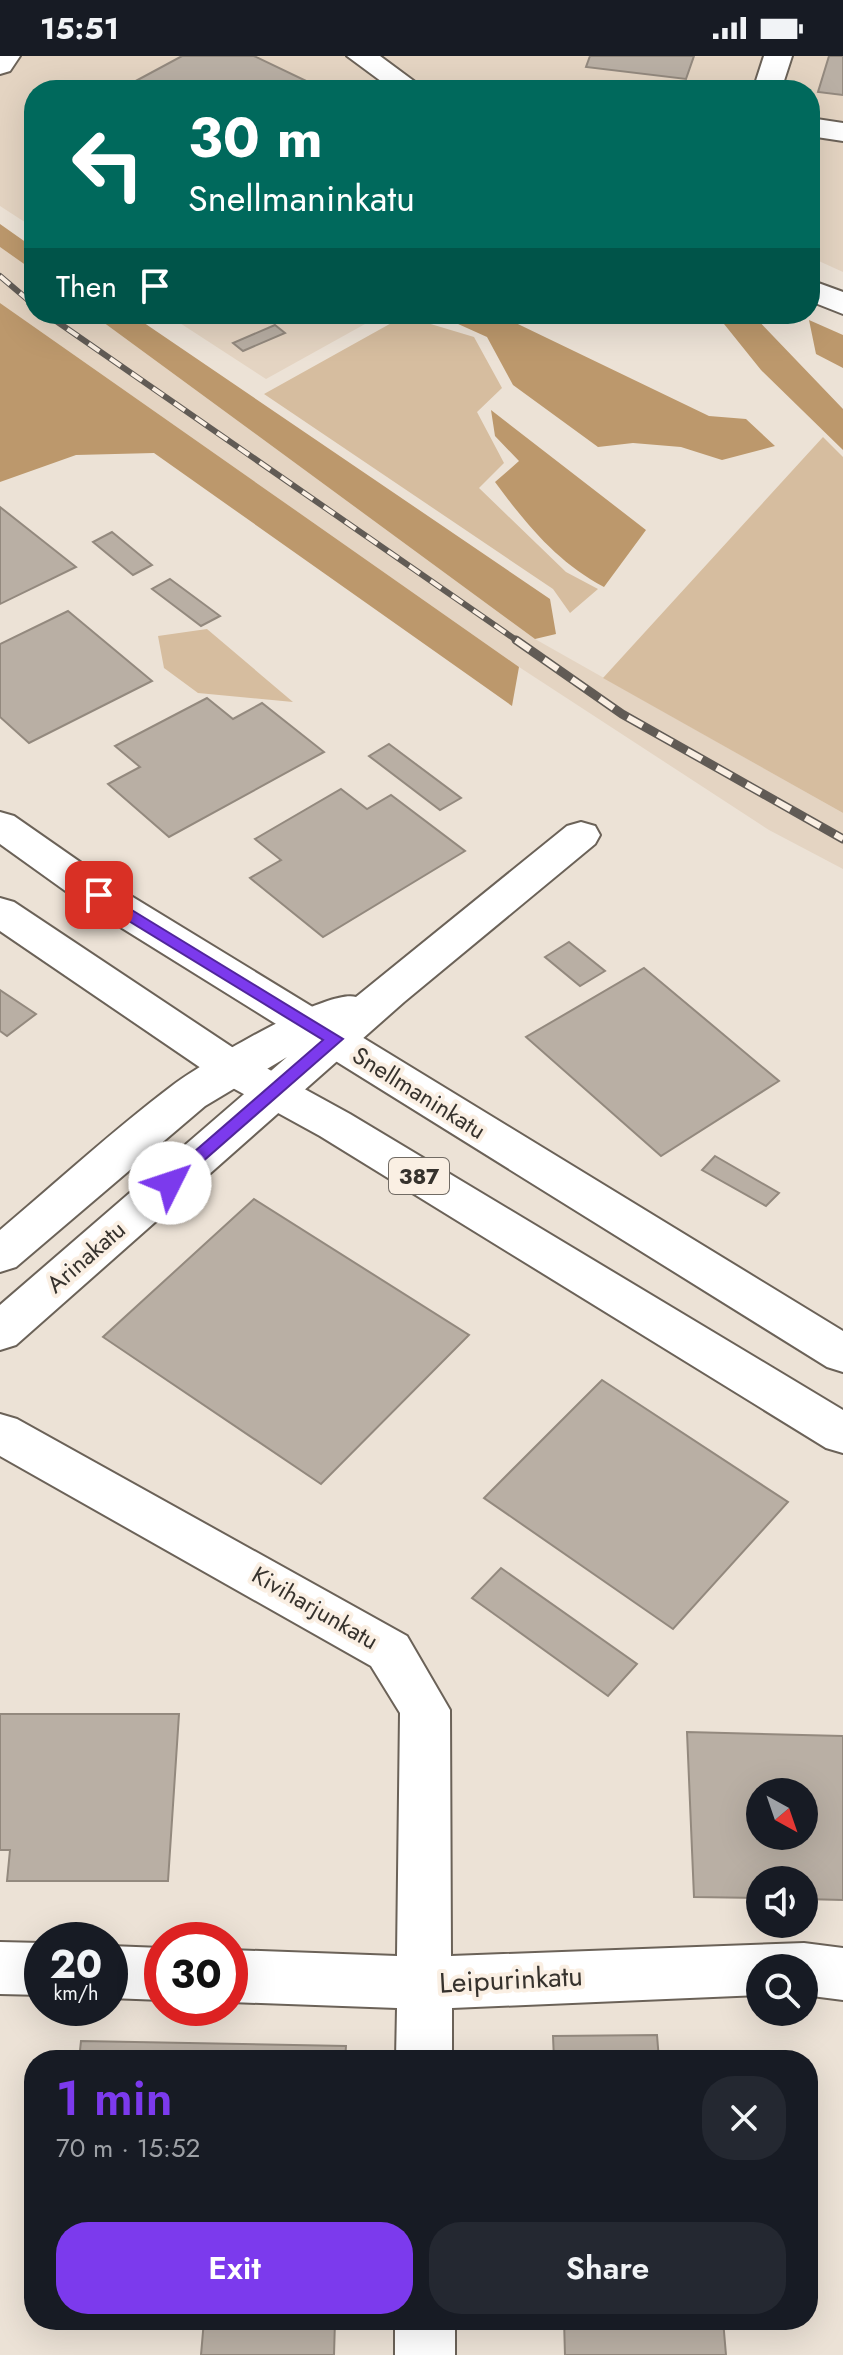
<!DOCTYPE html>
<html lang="en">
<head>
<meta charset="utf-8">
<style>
	:root { --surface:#171b24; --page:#242831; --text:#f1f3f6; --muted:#9ea1a6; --accent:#7c3aed }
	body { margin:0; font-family:Jost,sans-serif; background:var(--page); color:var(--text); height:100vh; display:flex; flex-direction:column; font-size:30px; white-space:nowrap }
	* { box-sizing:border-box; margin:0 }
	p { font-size:26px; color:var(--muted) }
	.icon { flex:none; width:44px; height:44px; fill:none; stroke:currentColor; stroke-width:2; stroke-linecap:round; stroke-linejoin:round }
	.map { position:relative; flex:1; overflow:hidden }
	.panel { position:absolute; left:24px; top:1994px; width:794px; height:280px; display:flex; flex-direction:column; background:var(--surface); border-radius:32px; box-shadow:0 8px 32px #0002 }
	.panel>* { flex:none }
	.banner { position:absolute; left:24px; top:24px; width:796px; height:244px; border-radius:32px; box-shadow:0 8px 32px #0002; background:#00695c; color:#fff; overflow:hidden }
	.needle { width:52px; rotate:140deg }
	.fabs { position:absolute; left:746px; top:1722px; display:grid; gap:16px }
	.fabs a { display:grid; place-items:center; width:72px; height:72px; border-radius:50%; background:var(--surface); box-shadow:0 8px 32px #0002; font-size:40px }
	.speed { position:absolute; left:24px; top:1866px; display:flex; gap:16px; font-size:40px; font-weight:700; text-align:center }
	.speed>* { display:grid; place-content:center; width:104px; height:104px; border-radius:50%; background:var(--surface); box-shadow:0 8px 32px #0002; line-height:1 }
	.speed small { font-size:20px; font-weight:400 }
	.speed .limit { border:12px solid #d22; background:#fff; color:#111 }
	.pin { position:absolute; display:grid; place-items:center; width:68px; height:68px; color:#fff; margin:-34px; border-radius:16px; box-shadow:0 4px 12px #0006 }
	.me { position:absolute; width:88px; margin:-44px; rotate:49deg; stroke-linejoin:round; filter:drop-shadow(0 0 6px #0008) }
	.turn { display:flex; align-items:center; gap:28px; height:168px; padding:0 32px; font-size:36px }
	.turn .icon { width:104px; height:104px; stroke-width:2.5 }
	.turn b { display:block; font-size:56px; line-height:68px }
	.then { display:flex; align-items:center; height:76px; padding:0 32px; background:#0003; gap:16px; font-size:30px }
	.round { display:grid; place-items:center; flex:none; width:84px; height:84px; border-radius:32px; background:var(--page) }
	.overview { display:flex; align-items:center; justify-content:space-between; height:136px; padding:0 32px }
	h1 { font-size:48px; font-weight:600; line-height:60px; color:var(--accent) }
	.cta { display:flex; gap:16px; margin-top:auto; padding:16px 32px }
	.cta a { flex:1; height:92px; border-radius:32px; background:var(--accent); color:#fff; font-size:32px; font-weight:600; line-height:92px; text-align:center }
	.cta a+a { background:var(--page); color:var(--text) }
	.status { display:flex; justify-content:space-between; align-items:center; height:56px; padding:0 40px; background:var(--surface); direction:ltr }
	.status svg { height:22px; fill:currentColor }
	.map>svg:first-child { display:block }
	.built { fill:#e4d4c2 }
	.green { fill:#d6bd9f }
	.forest { fill:#bc986c }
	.building { fill:#b9afa4; stroke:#93897e; stroke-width:2; fill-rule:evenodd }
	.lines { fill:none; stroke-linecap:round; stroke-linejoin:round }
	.minor-casing { stroke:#6b6258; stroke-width:4 }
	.major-casing { stroke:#6b6258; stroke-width:4 }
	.minor { fill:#fff; fill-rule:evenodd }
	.major { fill:#fff; fill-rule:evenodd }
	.rail-far1-casing { stroke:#615b55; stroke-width:6 }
	.rail-casing { stroke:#615b55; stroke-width:9 }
	.rail-far1 { stroke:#faefe3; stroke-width:4; stroke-dasharray:13; stroke-linecap:butt }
	.rail { stroke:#faefe3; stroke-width:6; stroke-dasharray:17; stroke-linecap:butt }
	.route { fill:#7c3aed; stroke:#51269a; stroke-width:2 }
	.labels { text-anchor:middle; stroke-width:8; stroke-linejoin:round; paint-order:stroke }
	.shield { fill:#faefe3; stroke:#716b64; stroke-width:2 }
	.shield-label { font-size:22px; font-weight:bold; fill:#36322d }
	.street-label { font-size:24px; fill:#36322d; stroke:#faefe3 }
	.near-street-label { font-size:28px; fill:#36322d; stroke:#faefe3 }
</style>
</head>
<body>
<div class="status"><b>15:51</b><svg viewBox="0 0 49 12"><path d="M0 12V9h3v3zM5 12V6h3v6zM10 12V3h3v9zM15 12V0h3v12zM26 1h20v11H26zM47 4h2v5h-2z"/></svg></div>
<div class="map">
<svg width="843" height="2299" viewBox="0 0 843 2299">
	<rect width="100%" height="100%" fill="#ece2d6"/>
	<!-- built -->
	<path class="built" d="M0,0H843V216L810,201V34H34V172L0,150Z
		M0,191L34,215V258H92L535,583L843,757V813L769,774L519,611L0,247Z
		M166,258H383L266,323Z"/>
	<!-- green -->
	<path class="green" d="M404,260L474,281L502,332L477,356L504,407L479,432L566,516L598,533L570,557L553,533L264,338Z
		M823,381L843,401V757L603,622Z
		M207,573L293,646L198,637L164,612L158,580Z"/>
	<!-- forest -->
	<path class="forest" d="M0,168L34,192V215L0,191Z
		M0,247L519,611L512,650L154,397L76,399L0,426Z
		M92,258H131L550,543L556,578L535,583Z
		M452,258H497L709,360L746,363L775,390L722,404L681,391L633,387L598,391L513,329L487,281L447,263Z
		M716,258H752L843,353V394L761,314Z
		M809,264L843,279V312L816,298Z
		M491,354L646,474L604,531C557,506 526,468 495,426L519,405L495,380Z"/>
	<!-- building -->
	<path class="building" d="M182,0H254L325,34H119Z
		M590,0H694L686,23L586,11Z
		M829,0H843V39L818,36Z
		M275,269L285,277L243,295L233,287Z
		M0,451L76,511L0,548Z
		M112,476L152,509L133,519L93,486Z
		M170,523L220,560L201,570L152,533Z
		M68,555L152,625L29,687L0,661V588Z
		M207,642L233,663L262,647L324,696L169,781L108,728L140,711L115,690Z
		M389,688L461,742L440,754L369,700Z
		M341,733L367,753L391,739L465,795L323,881L250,822L281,804L255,783Z
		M569,886L605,915L580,930L545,901Z
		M644,912L779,1025L661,1100L526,981Z
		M0,934L36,958L7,980L0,975Z
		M715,1100L779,1137L766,1150L702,1114Z
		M254,1143L469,1279L321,1428L103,1281Z
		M602,1324L788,1446L673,1573L484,1442Z
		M501,1512L637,1608L608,1640L472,1542Z
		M0,1658H179L168,1825H7L10,1794H0Z
		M687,1676L843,1680V1844L804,1843V1824H760V1842L694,1841ZM760,1736H804V1780H760Z
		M657,1979L659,2004H554L553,1980Z
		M81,1985L346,1990L345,2004H79Z
		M204,2264H335L334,2299H201Z
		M564,2264H723L726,2299H565Z"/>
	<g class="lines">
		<!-- minor casing -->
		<g class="minor-casing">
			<path id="minor" d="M347,0H380L426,34H393Z
				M764,0H792L781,34H753Z
				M810,62L843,67V85L810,80Z
				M810,224L843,236V258L810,245Z
				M581,766L595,770L600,779L595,788L404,946L16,1289L0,1294V1249L287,1001L205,1050L16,1211L0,1216V1174C57,1126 113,1074 173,1029C201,1008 327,932 356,941L567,770Z
				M0,1358L17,1363L407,1580L450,1654L451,1900L804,1887L843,1892V1944L804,1939V1912H760V1939L452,1952V2004H396L397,1952L230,1946V1894L397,1900L400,1657L371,1610L0,1400Z
				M0,1886L42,1887V1939L0,1938Z
				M110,1890L162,1892V1944L110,1942Z
				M395,2264H455V2299H395Z"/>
		</g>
		<!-- major casing -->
		<g class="major-casing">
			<path id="major" d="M0,0H20L10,15L0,18Z
				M0,756L14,760L113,829L843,1275V1316L827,1311L85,849L0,788Z
				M0,842L14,846L250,1003L350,1058L843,1354V1397L826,1392L320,1080L220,1025L0,875Z"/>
		</g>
		<!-- minor -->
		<use href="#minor" class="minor"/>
		<!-- major -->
		<use href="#major" class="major"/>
		<!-- rail-far1 casing -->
		<g class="rail-far1-casing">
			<path id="rail-far1" d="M0,220L34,249
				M46,258L519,586"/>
		</g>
		<!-- rail casing -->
		<g class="rail-casing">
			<path id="rail" d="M516,584L622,658L843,783"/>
		</g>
		<!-- rail-far1 -->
		<use href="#rail-far1" class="rail-far1"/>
		<!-- rail -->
		<use href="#rail" class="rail"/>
	</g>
	<!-- route -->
	<path class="route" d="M99,834L343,983L170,1134L164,1132V1122L323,984L93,843L91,839Z"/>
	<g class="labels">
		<!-- shield labels -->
		<rect class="shield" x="389" y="1102" width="60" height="36" rx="6"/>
		<g class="shield-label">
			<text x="419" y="1128">387</text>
		</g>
		<!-- street labels -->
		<g class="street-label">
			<text transform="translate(419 1037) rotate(32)" y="8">Snellmaninkatu</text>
			<text transform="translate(86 1201) rotate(-41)" y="8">Arinakatu</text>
			<text transform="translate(315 1552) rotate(30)" y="8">Kiviharjunkatu</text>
		</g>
		<!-- near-street labels -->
		<g class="near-street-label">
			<text transform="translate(511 1923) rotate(-3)" y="10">Leipurinkatu</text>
		</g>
	</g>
</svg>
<div class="fabs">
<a><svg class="needle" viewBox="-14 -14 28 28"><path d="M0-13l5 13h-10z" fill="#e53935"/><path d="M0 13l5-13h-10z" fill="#9ea1a6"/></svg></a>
<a><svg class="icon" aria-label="sound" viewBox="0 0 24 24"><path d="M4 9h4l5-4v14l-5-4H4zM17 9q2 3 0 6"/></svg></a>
<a><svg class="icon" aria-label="search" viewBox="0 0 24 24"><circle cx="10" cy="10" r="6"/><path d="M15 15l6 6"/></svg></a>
</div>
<div class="speed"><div>20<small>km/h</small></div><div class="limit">30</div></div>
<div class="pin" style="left:99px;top:839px;background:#d93025"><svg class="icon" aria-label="arrive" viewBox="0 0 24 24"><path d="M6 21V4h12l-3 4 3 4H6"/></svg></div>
<svg class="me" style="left:170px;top:1127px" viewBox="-20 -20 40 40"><circle r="19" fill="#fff"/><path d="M0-13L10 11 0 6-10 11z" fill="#7c3aed"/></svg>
<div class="banner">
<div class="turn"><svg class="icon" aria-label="left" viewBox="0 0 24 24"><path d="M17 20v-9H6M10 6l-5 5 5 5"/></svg><div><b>30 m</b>Snellmaninkatu</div></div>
<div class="then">Then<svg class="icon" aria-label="arrive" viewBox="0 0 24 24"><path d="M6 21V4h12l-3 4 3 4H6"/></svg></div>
</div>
<section class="panel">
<div class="overview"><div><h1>1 min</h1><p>70 m · 15:52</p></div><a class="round"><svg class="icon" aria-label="close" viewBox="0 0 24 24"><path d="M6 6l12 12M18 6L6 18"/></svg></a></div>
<div class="cta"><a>Exit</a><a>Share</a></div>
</section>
</div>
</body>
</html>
